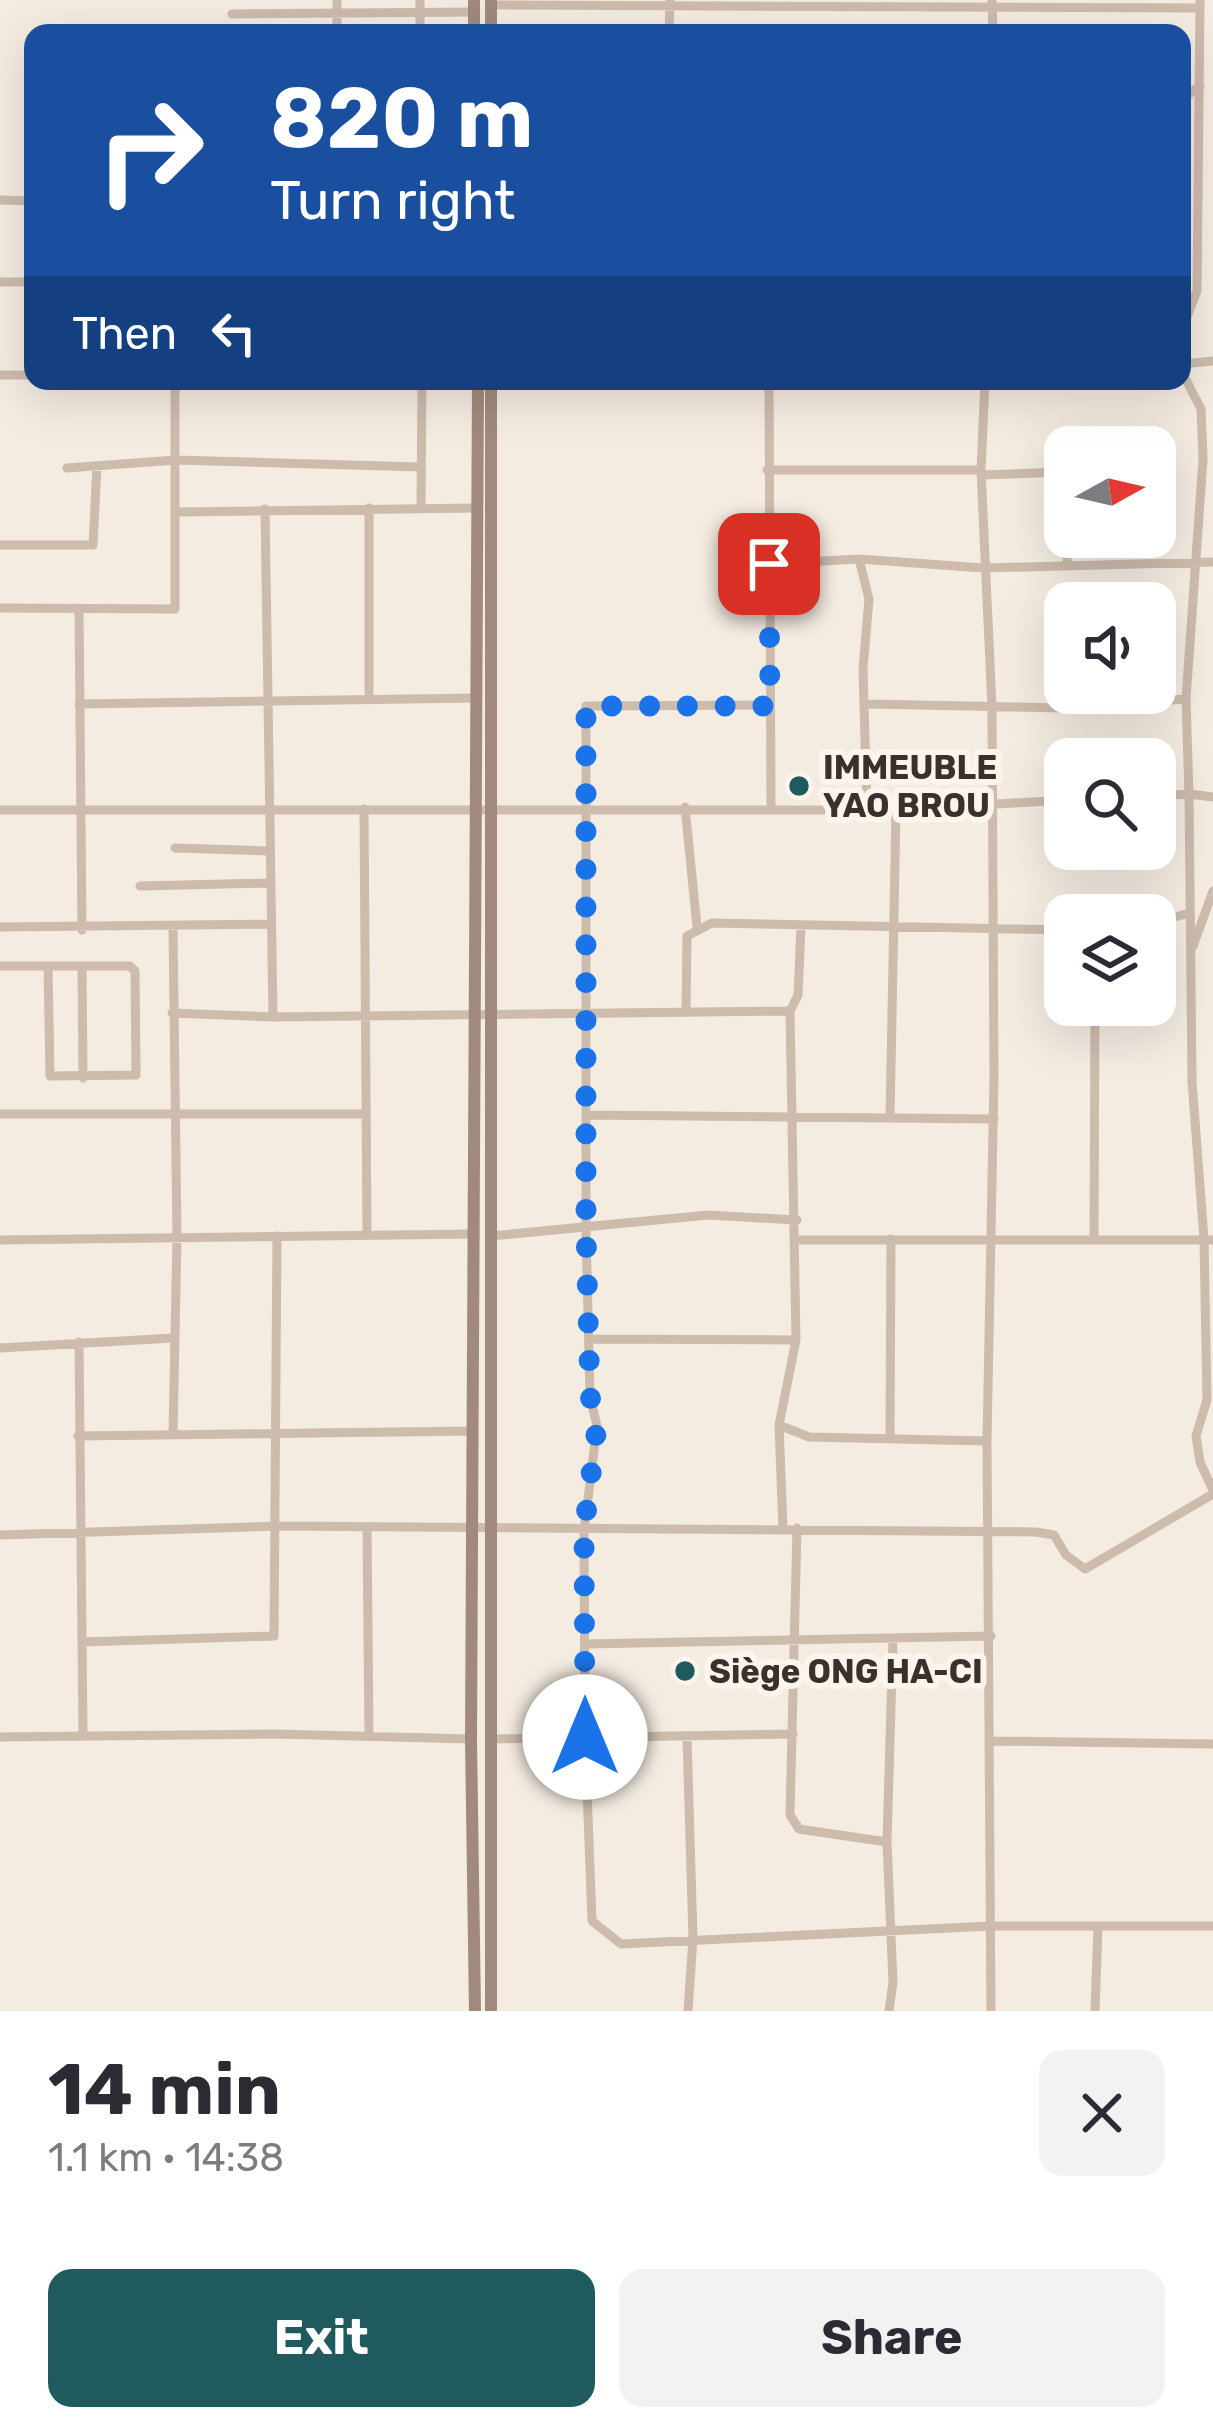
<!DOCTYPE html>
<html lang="en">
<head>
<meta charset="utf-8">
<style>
	:root { --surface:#fff; --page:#f2f2f3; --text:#2b2b33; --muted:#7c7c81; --accent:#1f5a5e }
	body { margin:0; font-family:Rubik,sans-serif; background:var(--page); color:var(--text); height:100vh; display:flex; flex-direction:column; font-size:45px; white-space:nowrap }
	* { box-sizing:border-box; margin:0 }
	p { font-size:39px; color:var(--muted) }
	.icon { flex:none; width:66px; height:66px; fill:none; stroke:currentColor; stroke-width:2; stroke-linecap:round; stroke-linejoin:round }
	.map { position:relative; height:2011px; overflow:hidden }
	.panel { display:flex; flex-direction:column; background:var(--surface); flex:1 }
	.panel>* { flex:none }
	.banner { position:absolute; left:24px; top:24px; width:1167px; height:366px; border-radius:24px; box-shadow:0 12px 48px #0002; background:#1a4fa0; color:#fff; overflow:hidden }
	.needle { width:78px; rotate:82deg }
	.fabs { position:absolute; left:1044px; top:426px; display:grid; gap:24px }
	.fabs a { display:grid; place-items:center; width:132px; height:132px; border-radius:24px; background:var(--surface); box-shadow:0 12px 48px #0002; font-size:60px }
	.pin { position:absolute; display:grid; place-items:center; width:102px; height:102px; color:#fff; margin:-51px; border-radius:24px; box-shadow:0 6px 18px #0006 }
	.me { position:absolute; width:132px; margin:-66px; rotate:0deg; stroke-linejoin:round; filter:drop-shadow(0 0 9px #0008) }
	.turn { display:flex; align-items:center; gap:42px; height:252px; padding:0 48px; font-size:54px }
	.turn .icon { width:156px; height:156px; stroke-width:2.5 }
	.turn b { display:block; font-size:84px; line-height:102px }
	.then { display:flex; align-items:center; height:114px; padding:0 48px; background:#0003; gap:24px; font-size:45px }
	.round { display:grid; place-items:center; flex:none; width:126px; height:126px; border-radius:24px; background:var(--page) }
	.summary { display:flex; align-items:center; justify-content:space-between; height:204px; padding:0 48px }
	h1 { font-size:72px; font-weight:700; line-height:90px }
	.action { display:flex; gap:24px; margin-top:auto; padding:24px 48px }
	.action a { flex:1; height:138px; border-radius:24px; background:var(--accent); color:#fff; font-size:48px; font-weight:700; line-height:138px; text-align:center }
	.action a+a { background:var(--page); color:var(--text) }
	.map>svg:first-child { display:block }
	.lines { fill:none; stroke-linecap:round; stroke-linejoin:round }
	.minor { stroke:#cdbbac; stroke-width:9 }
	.secondary { stroke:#a18a7d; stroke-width:12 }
	.route { stroke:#1a73e8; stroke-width:21; stroke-dasharray:0 37.8 }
	.poi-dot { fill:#1f5a5e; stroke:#fbf5ee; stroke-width:4.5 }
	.labels { text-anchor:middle; stroke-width:12; stroke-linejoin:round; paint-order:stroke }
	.poi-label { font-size:33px; font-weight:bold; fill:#3b302b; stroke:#fbf5ee; text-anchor:start }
</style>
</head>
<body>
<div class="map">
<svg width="1213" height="2011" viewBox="0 0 1213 2011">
	<rect width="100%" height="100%" fill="#f4ebe1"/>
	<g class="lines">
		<!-- minor -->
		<path class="minor" d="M420,0V33
			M992,0L993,33
			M491,5L1200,8
			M232,14L474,12
			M337,33V0
			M669,33L670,0
			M1182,99L1200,86
			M0,200L33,201
			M0,282H33
			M1182,330L1197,291L1200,0
			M1182,364L1213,361
			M1182,372L1201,409L1203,459L1186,699L1189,794L1213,797
			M0,375H33
			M769,381L771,808
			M67,468L176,460L421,467
			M767,470H981L985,381
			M981,470L992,707L994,1077L987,1441L991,2011
			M1061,472L1065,491
			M981,475L1065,472
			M369,508V696
			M421,508L422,381
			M265,509L273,1017
			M177,512L477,508
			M0,545H93L97,466
			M859,559L869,599L863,669L867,809
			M769,564L859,559L983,568L1213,562
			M1067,565V537
			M0,608L175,609V381
			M79,609L82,930
			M79,704L477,698
			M868,704L1062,708L1186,699
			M770,705L586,706V1230L590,1396L597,1426L584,1531L585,1737L592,1921L621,1944L990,1926H1213
			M1062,708L1063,626
			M1155,796L1189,794L1192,1081L1204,1239L1207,1400L1196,1436L1200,1462L1213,1490
			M685,807L697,927
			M364,809L367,1233
			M0,810H896L1065,800
			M175,848L268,851
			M140,886L268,883
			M1155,922L1190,913
			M0,927L268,924
			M173,928L177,1237L173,1435
			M1193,946L1213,891
			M0,966H130L135,971L136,1075L50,1076L48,966
			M82,966L83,1078
			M686,1012L687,936L712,923L1065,930
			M172,1013L273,1017L790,1011
			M0,1114H365
			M586,1115L994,1119
			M890,1118L896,810
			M491,1236L708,1215L797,1220
			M1094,1238L1095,1005
			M0,1240L475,1234
			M797,1240H1213
			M589,1339L796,1340
			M79,1342L83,1736
			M0,1348L173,1338
			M779,1425L809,1437L987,1441
			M78,1436L473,1431
			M890,1437L891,1239
			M367,1527L369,1736
			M797,1528L790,1815L799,1829L887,1842L893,1982L889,2011
			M783,1529L779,1425L796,1340L790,1011L798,995L801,927
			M0,1535L278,1526L1036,1532L1054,1535L1066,1555L1085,1569L1213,1494
			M82,1642L274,1636L277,1236
			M585,1644L991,1636
			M0,1737L275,1734L471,1739
			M687,1738L693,1938L688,2011
			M491,1739L793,1734
			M990,1741L1213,1744
			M887,1842L893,1638
			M1095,2011L1098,1926"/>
		<!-- secondary -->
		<path class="secondary" d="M474,0V33
			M491,0V33
			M475,2011L471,1739L478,381
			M491,2011V381"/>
	</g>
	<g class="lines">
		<!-- route -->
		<path class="route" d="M585,1737L584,1531L597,1426L590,1396L586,1230V706H770L769,564"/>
	</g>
	<!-- markers -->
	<g class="poi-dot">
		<circle cx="799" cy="786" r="12"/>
		<circle cx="685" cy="1671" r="12"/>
	</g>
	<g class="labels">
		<!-- poi labels -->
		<g class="poi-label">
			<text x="823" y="779">IMMEUBLE<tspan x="823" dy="38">YAO BROU</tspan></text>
			<text x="709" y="1683">Siège ONG HA-CI</text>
		</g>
	</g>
</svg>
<div class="fabs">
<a><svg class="needle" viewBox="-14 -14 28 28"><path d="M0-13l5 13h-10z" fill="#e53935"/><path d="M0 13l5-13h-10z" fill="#7c7c81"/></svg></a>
<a><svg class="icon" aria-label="sound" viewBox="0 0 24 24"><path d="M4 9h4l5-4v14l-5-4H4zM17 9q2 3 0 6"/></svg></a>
<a><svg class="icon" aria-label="search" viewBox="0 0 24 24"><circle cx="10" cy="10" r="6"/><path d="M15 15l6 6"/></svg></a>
<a><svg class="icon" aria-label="layers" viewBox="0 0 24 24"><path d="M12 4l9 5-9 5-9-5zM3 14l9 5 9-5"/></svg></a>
</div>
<div class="pin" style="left:769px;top:564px;background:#d93025"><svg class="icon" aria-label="arrive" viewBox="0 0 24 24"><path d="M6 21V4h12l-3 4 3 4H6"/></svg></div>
<svg class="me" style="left:585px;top:1737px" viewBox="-20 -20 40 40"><circle r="19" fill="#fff"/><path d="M0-13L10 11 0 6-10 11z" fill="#1a73e8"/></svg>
<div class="banner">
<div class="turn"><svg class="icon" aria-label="right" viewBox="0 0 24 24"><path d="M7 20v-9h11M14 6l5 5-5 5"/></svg><div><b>820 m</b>Turn right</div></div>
<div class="then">Then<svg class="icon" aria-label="left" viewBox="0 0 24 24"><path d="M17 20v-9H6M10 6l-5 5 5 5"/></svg></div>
</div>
</div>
<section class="panel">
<div class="summary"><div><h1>14 min</h1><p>1.1 km · 14:38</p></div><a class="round"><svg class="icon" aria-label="close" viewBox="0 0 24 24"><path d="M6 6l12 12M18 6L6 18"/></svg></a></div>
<div class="action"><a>Exit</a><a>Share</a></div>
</section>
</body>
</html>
